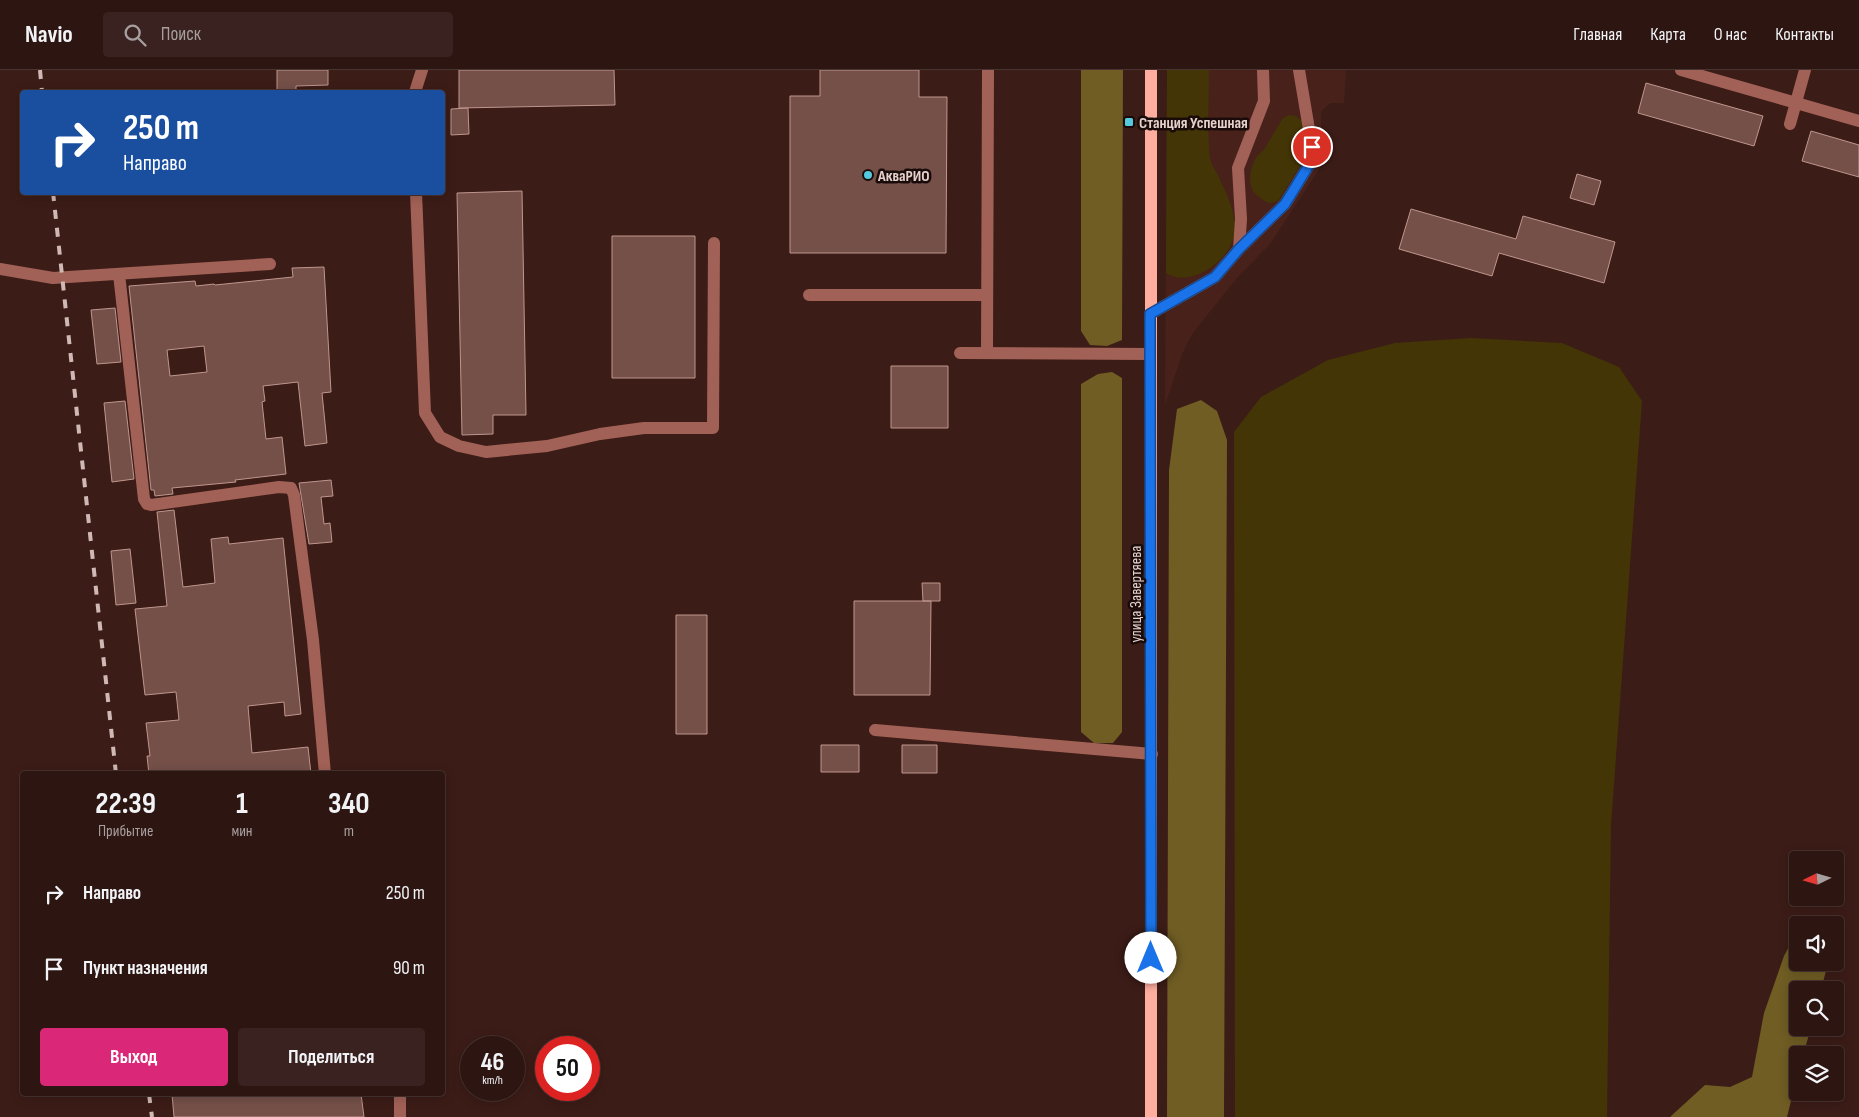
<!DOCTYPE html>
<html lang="ru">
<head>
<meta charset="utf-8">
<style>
	:root { --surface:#2d1511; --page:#39221f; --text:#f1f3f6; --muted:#a79f9f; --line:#483431; --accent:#db2777 }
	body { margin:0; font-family:"Sofia Sans Condensed",sans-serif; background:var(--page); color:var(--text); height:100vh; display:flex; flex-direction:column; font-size:19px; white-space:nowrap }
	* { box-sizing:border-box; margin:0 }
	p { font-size:16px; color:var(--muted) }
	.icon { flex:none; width:28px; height:28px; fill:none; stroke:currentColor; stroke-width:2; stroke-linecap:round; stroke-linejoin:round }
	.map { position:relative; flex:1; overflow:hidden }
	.drawer { position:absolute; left:20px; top:701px; width:425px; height:325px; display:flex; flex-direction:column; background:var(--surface); border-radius:5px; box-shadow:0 2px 12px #0003,0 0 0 1px var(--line) }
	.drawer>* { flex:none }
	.hud { position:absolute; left:20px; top:20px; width:425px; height:105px; border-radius:5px; box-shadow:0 2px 12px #0003,0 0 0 1px var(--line); background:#1a4fa0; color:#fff; overflow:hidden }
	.needle { width:32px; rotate:265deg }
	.fabs { position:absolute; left:1789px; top:781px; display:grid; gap:10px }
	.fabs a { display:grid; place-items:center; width:55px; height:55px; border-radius:5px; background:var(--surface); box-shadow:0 2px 12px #0003,0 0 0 1px var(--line); font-size:25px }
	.speed { position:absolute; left:460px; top:966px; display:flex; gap:10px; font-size:25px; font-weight:700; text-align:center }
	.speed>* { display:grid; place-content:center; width:65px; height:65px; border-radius:50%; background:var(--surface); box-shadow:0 2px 12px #0003,0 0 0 1px var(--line); line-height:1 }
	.speed small { font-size:12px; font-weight:400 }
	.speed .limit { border:8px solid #d22; background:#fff; color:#111 }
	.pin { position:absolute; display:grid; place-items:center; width:42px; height:42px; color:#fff; margin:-21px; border:2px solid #fff; border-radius:50%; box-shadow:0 1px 5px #0007 }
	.me { position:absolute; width:55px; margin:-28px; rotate:0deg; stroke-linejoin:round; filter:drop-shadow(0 0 4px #0008) }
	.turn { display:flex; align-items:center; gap:18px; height:105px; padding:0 20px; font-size:22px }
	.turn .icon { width:65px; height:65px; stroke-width:2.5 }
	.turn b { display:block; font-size:35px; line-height:42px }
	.eta { display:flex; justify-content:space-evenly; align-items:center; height:85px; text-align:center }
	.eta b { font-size:30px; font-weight:700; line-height:35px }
	.button { display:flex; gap:10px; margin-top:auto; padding:10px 20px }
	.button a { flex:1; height:58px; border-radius:5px; background:var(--accent); color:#fff; font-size:20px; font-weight:700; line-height:58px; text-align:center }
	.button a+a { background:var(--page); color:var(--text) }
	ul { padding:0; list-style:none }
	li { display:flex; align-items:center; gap:15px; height:75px; padding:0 20px }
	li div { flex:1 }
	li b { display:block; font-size:19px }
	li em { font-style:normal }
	header { display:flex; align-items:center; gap:30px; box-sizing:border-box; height:70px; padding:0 25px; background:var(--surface); border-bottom:1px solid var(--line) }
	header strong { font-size:24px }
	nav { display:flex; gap:28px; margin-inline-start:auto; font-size:18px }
	.search { width:350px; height:45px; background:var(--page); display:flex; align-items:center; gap:12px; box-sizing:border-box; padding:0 18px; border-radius:5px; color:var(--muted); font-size:19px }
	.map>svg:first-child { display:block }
	.built { fill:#48211a }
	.green { fill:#433506 }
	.forest { fill:#705d24 }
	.building { fill:#745049; stroke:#bf968e; fill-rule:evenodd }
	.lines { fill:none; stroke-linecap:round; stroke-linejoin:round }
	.minor { stroke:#a26156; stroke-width:12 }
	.major { stroke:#fead9e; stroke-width:12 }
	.rail { stroke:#d0b9b5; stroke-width:4; stroke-dasharray:9 9; stroke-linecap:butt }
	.route-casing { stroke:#114b97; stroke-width:12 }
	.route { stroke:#1a73e8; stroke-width:9 }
	.poi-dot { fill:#55cade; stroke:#190b09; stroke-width:2 }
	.labels { text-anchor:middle; stroke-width:5; stroke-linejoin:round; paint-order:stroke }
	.poi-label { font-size:16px; font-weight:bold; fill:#e6d0cc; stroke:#190b09; text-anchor:start }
	.street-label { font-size:16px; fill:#e6d0cc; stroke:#190b09 }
</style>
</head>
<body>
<header>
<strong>Navio</strong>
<div class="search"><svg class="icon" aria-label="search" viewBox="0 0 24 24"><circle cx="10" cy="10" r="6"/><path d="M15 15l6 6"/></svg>Поиск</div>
<nav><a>Главная</a><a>Карта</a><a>О нас</a><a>Контакты</a></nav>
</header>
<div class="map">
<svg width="1859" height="1047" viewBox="0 0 1859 1047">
	<rect width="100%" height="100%" fill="#3c1c17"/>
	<!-- built -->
	<path class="built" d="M1167,0H1346L1344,33H1331L1321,41V91L1318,101L1270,174L1237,208L1192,264L1183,282L1165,335Z"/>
	<!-- green -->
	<path class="green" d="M1167,0H1209C1209,27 1207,61 1210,88C1211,94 1215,100 1218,105C1226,123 1235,139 1235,159C1235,187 1192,220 1166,203Z
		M1289,45L1296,46L1301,50L1304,56V90L1278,131C1269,135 1265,132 1258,126C1247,119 1249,100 1255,90C1257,85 1262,82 1265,78C1271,68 1277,58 1283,48Z
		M1471,268L1562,273L1619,297L1642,331L1611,755L1607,1047H1235L1234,362L1261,327L1328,290L1395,273Z"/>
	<!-- forest -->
	<path class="forest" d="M1081,0H1123L1122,270L1107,276L1090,275L1081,261Z
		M1112,302L1122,308V662L1113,673H1094L1081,662V314L1098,304Z
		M1201,330L1217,341L1227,370L1224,1047H1167L1169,400L1177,339Z
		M1797,863L1798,892L1828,893L1821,920H1798V958H1811L1803,985H1798L1797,1007L1787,1047H1670L1705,1015L1730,1017L1752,1007L1764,943L1784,886L1795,865Z"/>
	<!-- building -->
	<path class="building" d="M277,0H328V15L296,16V22H277Z
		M459,0H614L615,35L459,38Z
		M820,0H919V27H947L946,183H790V26H820Z
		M1646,13L1763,46L1754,76L1638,43Z
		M468,38L469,64L451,65V39Z
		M1811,61L1859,75V107L1802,91Z
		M1577,104L1601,111L1594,135L1570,128Z
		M522,121L526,345H493V364L462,365L457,123Z
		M1411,139L1516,169L1523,146L1615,172L1604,213L1499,183L1492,206L1399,179Z
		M612,166H695V308H612Z
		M324,197L331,322L322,323L327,373L305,376L298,312L263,316L265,331L262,332L266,369L282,367L286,404L235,410L236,412L172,418L173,424L155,426L154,420H151L129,216L195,211L196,216L214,214L215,215L293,207L292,198ZM204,276L207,302L170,306L167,280Z
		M115,238L121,292L97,294L91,240Z
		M891,296H948V358H891Z
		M125,331L134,409L112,412L104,333Z
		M331,410L333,426L321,427L324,454L330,453L332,472L309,474L299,413Z
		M174,440L183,517L215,513L211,469L228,467L229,474L283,468L301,644L285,646L284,632L248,636L252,683L308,677L311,704H149L147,686H150L146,653L179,650L176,622L145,625L135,539L167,536L157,442Z
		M130,479L136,533L116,535L111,481Z
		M922,513H940V531H923Z
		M854,531H931L930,625H854Z
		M676,545H707V664H676Z
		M821,675H859V702H821Z
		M902,675H937V703H902Z
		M172,1024H361L364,1047H174Z"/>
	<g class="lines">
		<!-- minor -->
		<path class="minor" d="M1681,0L1859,51
			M415,22L422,0
			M1790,54L1805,0
			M416,122L425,343L440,367L459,376L486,382L547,376L600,364L644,358H713L714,173
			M1239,179L1285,134L1309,95L1312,77L1299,0
			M0,199L53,208L270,194
			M119,204L144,429L147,434L151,435L279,417L291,418L294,425L313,570L325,704
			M809,225H987
			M1150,244L1215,207L1239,179L1241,149L1238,98L1264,31L1263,0
			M960,283L1150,284
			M987,283L988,0
			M875,660L1152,684
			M400,1024V1047"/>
		<!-- major -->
		<path class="major" d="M1151,0V1047"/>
		<!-- rail -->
		<path class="rail" d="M40,0L42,22
			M53,122L116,704
			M149,1024L152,1047"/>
	</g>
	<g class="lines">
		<!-- route casing -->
		<g class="route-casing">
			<path id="route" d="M1151,888L1150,244L1215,207L1239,179L1285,134L1309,95L1312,77"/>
		</g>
		<!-- route -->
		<use href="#route" class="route"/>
	</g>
	<!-- markers -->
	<g class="poi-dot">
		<rect x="1124" y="47" width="10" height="10" rx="2.5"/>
		<circle cx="868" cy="105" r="5"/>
	</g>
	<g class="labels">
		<!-- poi labels -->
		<g class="poi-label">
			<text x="1139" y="58">Станция Успешная</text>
			<text x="878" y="111">АкваРИО</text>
		</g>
		<!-- street labels -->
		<g class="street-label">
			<text transform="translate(1135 524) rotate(-90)" y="6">улица Завертяева</text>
		</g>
	</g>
</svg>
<div class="fabs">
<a><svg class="needle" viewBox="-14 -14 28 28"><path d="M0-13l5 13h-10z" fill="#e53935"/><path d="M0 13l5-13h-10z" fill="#a79f9f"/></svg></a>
<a><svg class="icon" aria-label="sound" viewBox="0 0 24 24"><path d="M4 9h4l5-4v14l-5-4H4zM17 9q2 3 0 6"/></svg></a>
<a><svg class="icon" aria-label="search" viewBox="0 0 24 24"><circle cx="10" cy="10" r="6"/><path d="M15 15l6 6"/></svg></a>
<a><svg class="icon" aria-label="layers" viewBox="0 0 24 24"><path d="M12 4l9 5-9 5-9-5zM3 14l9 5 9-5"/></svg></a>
</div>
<div class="speed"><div>46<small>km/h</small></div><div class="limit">50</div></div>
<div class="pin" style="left:1312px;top:77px;background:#d93025"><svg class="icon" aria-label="arrive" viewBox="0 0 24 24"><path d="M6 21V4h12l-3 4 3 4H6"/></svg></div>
<svg class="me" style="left:1151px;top:888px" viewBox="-20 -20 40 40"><circle r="19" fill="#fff"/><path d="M0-13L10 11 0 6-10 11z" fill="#1a73e8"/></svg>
<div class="hud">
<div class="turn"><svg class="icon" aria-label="right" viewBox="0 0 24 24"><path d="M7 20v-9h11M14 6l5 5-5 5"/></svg><div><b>250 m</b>Направо</div></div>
</div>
<section class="drawer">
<div class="eta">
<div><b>22:39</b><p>Прибытие</p></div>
<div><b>1</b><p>мин</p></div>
<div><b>340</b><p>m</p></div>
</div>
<ul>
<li><svg class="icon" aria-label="right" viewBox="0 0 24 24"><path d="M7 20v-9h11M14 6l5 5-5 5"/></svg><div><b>Направо</b></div><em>250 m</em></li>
<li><svg class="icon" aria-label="arrive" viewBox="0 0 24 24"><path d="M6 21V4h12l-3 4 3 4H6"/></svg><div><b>Пункт назначения</b></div><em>90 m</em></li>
</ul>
<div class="button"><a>Выход</a><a>Поделиться</a></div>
</section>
</div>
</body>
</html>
